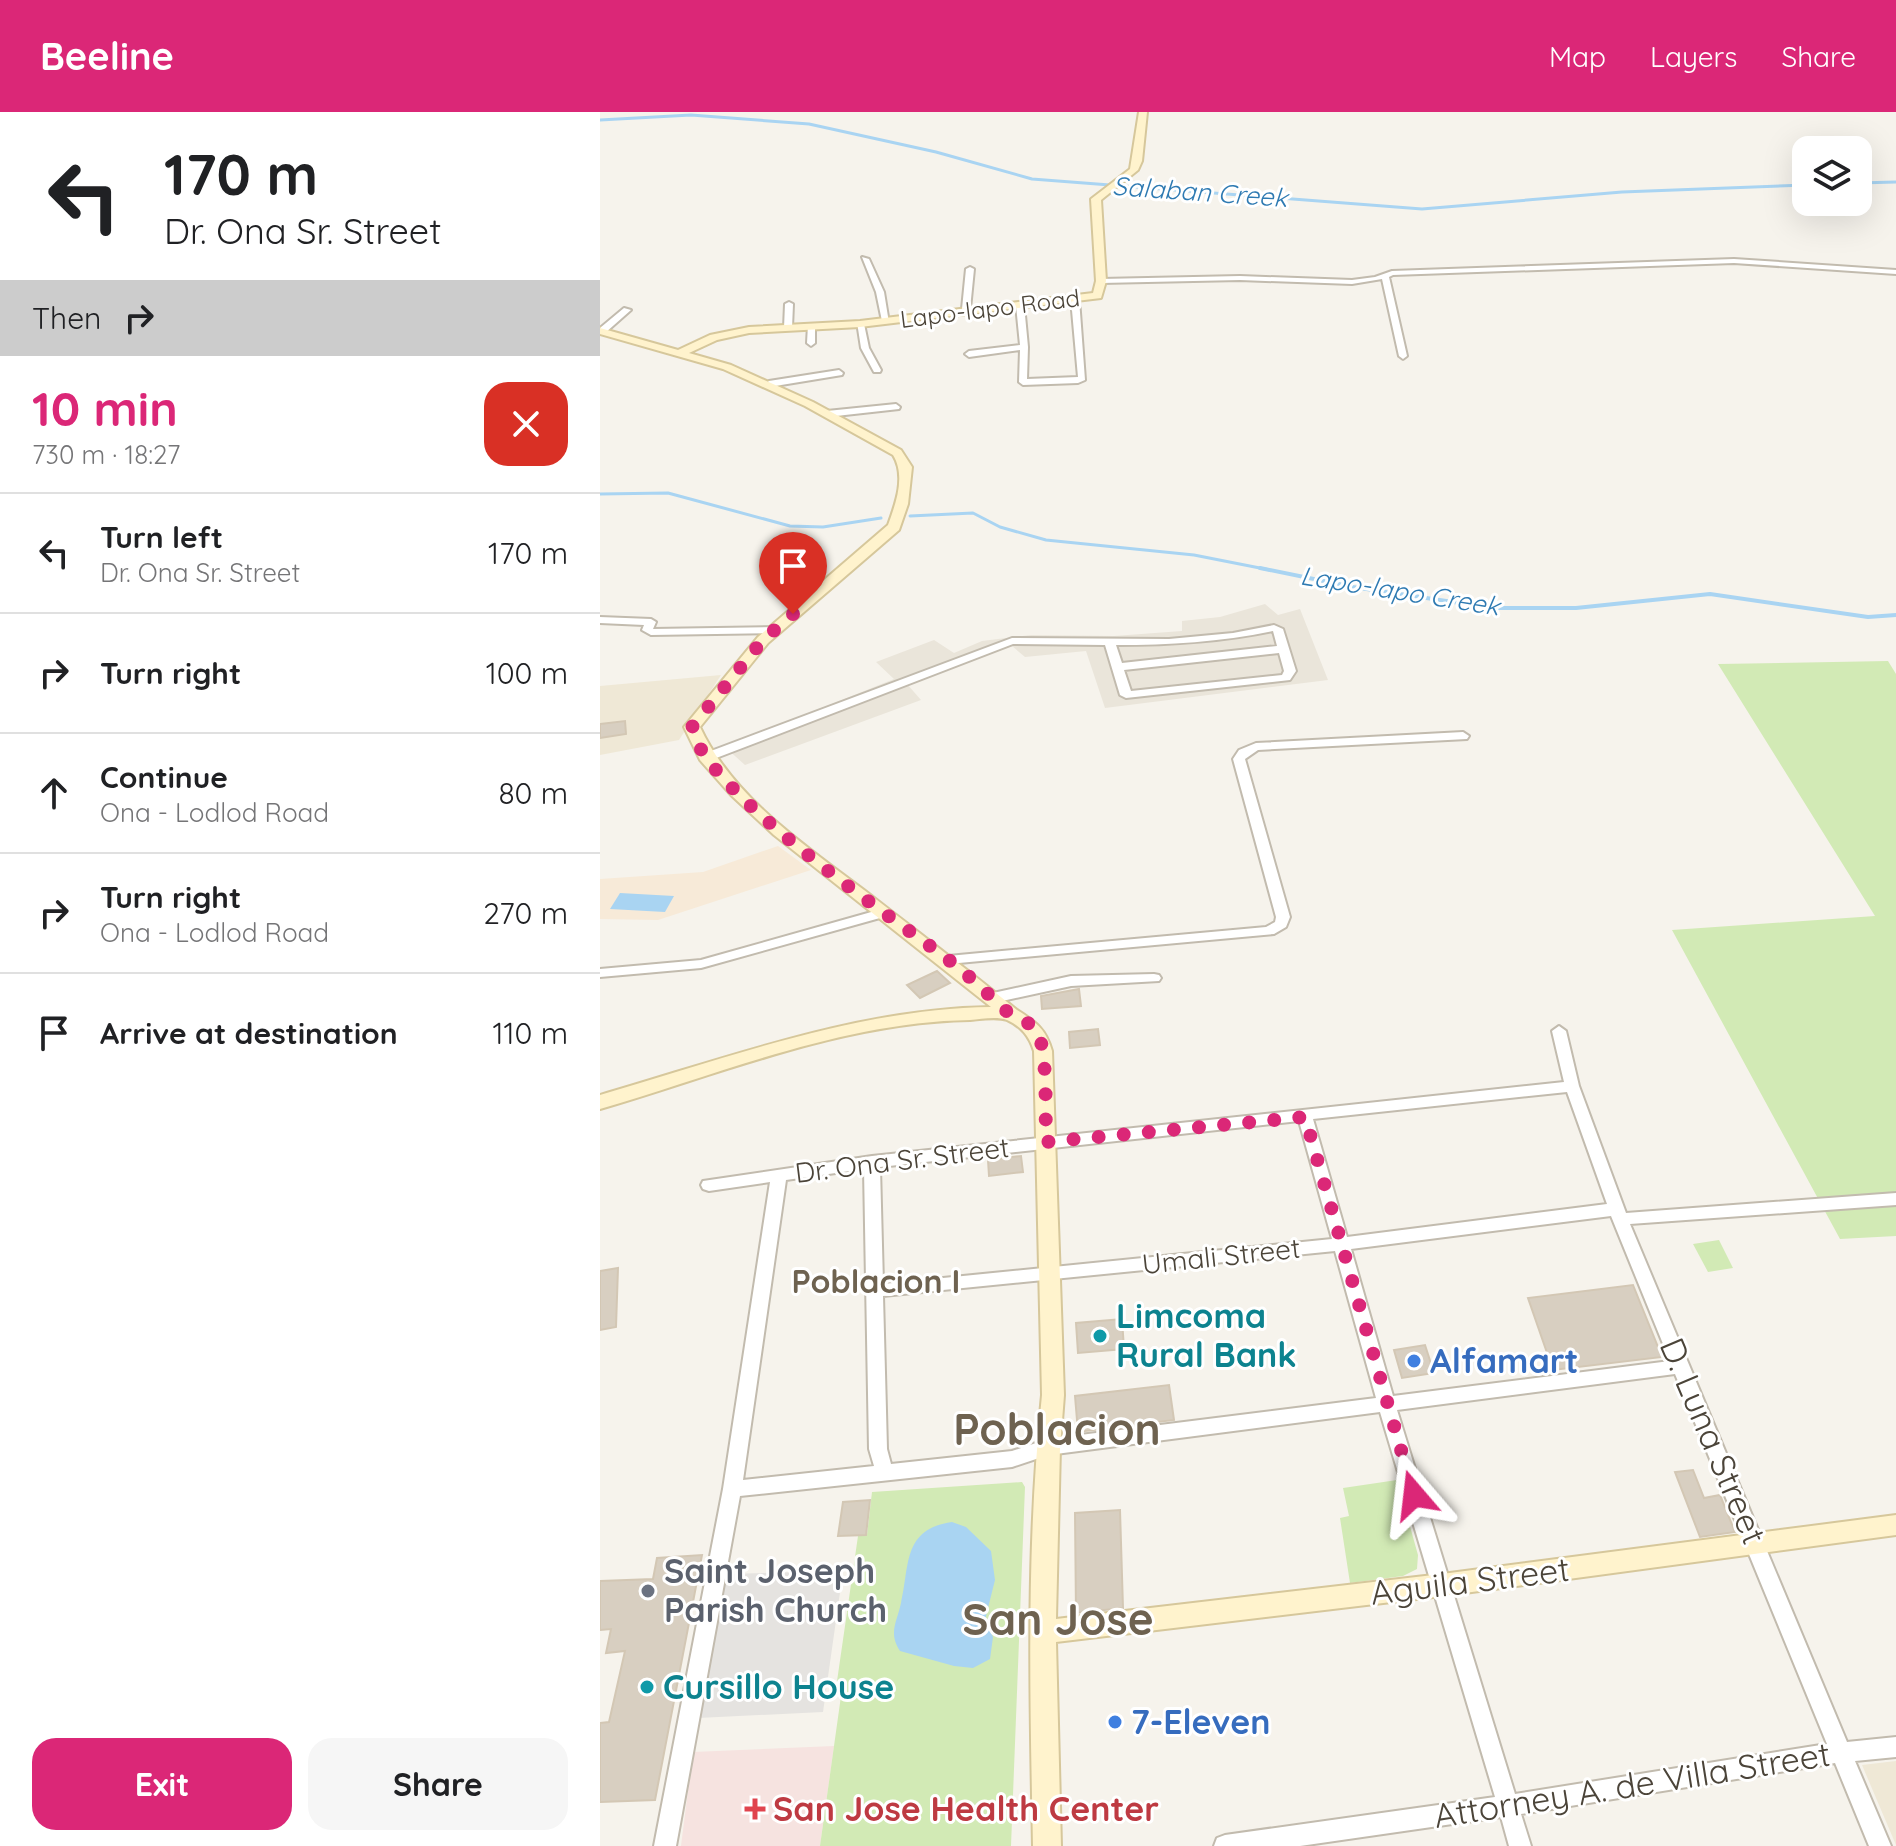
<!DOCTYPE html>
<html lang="en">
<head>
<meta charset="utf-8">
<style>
	:root { --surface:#fff; --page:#f6f6f6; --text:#202124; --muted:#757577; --line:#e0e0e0; --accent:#db2777 }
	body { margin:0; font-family:Quicksand,sans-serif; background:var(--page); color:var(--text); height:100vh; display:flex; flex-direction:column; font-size:30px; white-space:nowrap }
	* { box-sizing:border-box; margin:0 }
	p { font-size:26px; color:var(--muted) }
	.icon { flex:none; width:44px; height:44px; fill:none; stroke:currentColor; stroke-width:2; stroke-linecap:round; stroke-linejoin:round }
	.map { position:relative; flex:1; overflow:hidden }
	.sheet { display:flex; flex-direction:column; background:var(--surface); width:600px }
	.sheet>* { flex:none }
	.banner { background:#fff; color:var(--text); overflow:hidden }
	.tools { position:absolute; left:1192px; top:24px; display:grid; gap:16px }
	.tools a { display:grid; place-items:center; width:80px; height:80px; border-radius:16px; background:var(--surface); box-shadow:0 8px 32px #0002; font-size:40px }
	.pin { position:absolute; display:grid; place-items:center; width:68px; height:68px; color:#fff; margin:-82px -34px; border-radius:50% 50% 50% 0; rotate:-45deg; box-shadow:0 0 8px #0007 }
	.pin .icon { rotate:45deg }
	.me { position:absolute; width:88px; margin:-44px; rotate:343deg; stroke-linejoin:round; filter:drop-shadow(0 0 6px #0008) }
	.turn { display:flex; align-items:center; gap:28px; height:168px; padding:0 32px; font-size:36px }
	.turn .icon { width:104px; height:104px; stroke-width:2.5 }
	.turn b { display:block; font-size:56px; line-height:68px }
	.then { display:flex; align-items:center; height:76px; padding:0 32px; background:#0003; gap:16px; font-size:30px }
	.round { display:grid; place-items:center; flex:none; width:84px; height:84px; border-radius:24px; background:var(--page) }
	.head { display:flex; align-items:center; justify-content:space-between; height:136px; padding:0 32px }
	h1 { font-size:48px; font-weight:700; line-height:60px; color:var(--accent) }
	.action { display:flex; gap:16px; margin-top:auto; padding:16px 32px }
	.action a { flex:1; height:92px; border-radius:24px; background:var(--accent); color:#fff; font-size:32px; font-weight:700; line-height:92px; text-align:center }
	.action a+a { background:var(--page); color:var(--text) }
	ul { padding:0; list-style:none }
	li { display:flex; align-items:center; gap:24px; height:120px; padding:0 32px; border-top:2px solid var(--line) }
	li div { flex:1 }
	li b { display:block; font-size:30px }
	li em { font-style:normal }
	header { display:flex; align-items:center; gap:48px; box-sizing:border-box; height:112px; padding:0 40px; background:var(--accent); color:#fff }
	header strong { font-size:38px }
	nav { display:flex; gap:44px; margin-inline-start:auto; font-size:28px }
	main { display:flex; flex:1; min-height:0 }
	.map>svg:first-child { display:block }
	.residential { fill:#eae5da }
	.commercial { fill:#f7ead8 }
	.education { fill:#efe8d6 }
	.medical { fill:#f6e3e0 }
	.green { fill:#d2eab5 }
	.parking { fill:#e5e3e0 }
	.water { fill:#a9d4f2 }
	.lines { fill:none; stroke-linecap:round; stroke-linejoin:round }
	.stream-far1 { stroke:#a9d4f2; stroke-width:3 }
	.stream { stroke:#a9d4f2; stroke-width:4 }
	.building { fill:#d8cfc1; stroke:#d3c7b4; stroke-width:2 }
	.street-casing { stroke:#c2bbae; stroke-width:4 }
	.secondary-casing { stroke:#d6c79b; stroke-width:4 }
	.street { fill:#fff; fill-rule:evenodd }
	.secondary { fill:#fff3cd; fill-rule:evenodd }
	.route { stroke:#db2777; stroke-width:14; stroke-dasharray:0 25.2 }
	.culture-dot { fill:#0f9aa8; stroke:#fff; stroke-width:3 }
	.shop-dot { fill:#3f7fe0; stroke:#fff; stroke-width:3 }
	.worship-dot { fill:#6b7280; stroke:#fff; stroke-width:3 }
	.health-dot { fill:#e0444e; stroke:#fff; stroke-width:3 }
	.labels { text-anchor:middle; stroke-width:6; stroke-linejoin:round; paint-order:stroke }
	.far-street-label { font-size:24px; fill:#4b4439; stroke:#fff }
	.far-water-label { font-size:26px; font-style:italic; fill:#2e7ab2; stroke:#fff }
	.street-label { font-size:28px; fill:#4b4439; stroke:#fff }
	.quarter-label { font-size:32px; font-weight:bold; fill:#6e6250; stroke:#fff }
	.near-culture-label { font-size:34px; font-weight:bold; fill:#0d838f; stroke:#fff; text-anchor:start }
	.near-shop-label { font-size:34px; font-weight:bold; fill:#366cbe; stroke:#fff; text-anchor:start }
	.near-street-label { font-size:34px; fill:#4b4439; stroke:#fff }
	.near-worship-label { font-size:34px; font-weight:bold; fill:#5b616d; stroke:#fff; text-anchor:start }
	.near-health-label { font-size:34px; font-weight:bold; fill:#be3a42; stroke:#fff; text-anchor:start }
	.near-district-label { font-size:44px; font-weight:bold; fill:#6e6250; stroke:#fff }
</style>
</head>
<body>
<header>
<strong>Beeline</strong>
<nav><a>Map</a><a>Layers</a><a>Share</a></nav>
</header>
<main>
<section class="sheet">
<div class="banner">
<div class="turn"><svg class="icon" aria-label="left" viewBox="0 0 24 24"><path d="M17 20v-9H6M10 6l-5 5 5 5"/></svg><div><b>170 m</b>Dr. Ona Sr. Street</div></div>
<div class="then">Then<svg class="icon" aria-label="right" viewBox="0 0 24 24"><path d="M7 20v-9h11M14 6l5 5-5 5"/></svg></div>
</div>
<div class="head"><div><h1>10 min</h1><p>730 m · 18:27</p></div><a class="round" style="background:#d93025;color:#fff"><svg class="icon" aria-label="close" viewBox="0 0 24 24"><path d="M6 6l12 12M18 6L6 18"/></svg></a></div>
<ul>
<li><svg class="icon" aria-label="left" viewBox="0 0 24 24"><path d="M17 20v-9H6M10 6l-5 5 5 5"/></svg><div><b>Turn left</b><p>Dr. Ona Sr. Street</p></div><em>170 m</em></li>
<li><svg class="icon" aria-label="right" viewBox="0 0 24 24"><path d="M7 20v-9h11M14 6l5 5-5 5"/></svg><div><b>Turn right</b></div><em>100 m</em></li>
<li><svg class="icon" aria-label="ahead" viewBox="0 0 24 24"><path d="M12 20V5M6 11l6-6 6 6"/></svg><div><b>Continue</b><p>Ona - Lodlod Road</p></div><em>80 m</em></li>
<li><svg class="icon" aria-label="right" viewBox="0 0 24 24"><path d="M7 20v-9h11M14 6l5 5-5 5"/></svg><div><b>Turn right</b><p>Ona - Lodlod Road</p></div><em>270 m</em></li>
<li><svg class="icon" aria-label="arrive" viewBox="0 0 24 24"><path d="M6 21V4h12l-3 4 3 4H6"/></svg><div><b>Arrive at destination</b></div><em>110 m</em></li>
</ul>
<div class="action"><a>Exit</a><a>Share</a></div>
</section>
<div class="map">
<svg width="1296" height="1734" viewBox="0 0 1296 1734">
	<rect width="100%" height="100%" fill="#f6f3ec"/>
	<!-- residential -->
	<path class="residential" d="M665,492L678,503L700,497L728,568L505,596L486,539L425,545L412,534L307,572L321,588L145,653L125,635L294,567L276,550L334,528L354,541L382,529L431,523L514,524L582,519V509L620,505Z"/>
	<!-- commercial -->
	<path class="commercial" d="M178,734L211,758L58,808L0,807V767L103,760Z"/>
	<!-- education -->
	<path class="education" d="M121,563L79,628L0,643V574Z
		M1296,1649V1733L1262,1653Z"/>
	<!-- medical -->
	<path class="medical" d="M234,1634L220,1734H81L93,1640Z"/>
	<!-- green -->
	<path class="green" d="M1288,549L1296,562V1124L1240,1127L1072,818L1275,804L1118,552Z
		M1119,1128L1133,1156L1108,1160L1093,1132Z
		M797,1368L818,1443L817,1457L803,1464L750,1471L740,1406L749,1404L743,1376Z
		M422,1370L425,1375L411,1734H220L241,1584L235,1583L258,1424L267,1423L272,1380Z"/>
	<!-- parking -->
	<path class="parking" d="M243,1459L223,1600L98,1606L126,1462Z"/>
	<!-- water -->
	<path class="water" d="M20,781L74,784L65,800L10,797Z
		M352,1410L366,1415L391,1439L395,1468L385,1508L393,1525L390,1547L373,1556L354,1554L300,1539C288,1521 297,1510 301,1491C310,1454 302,1417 352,1410Z"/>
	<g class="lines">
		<!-- stream-far1 -->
		<path class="stream-far1" d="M0,8L91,3L209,12L336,40L432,67L822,97L1022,80L1206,73
			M1258,71L1296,70
			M0,382L68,381L190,414L223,415L281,406
			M310,404L373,401L400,415L446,428L594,443L670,458"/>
		<!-- stream -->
		<path class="stream" d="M660,456L753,475L893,496H976L1110,482L1268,505L1296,503"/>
	</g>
	<!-- building -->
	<path class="building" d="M25,609L26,622L0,626V612Z
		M337,859L350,871L320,886L307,873Z
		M479,877L481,894L442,897L441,884Z
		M498,917L500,933L470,936L469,920Z
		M421,1044L423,1060L389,1064L388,1048Z
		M18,1156L16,1215L0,1218V1159Z
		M1033,1173L1062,1245L953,1258L928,1186Z
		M522,1207L524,1237L478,1241L476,1211Z
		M825,1233L834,1261L802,1266L794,1238Z
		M569,1273L574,1308L478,1320L475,1284Z
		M1093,1358L1104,1386L1120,1383L1135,1420L1100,1425L1075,1360Z
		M270,1388L266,1423L238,1424L243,1390Z
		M520,1398L523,1496L476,1501L475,1401Z
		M102,1443L55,1688L0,1690V1611L9,1610L25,1539L6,1541L11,1517L0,1518V1469L53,1467L57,1446Z"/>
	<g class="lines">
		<!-- street casing -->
		<g class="street-casing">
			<path id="street" d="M262,145L269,147L284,180L289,211L282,209L276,180Z
				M1134,147L1296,158V162L1134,151L793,163L789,165L807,244L803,247L799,244L782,167L752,172L640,168L501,171L497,169L501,167L640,164L752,168L775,165L792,159Z
				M370,155L374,157L370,197L366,199L362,197L366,157Z
				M475,185L479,187L485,268L478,271L423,273L419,270L420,238L369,245L365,242L369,239L420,233L416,193L420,191L424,193L428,235L427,267L478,265L471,187Z
				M189,190L193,192L192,216L188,218L184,216L185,192Z
				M24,196L31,198L5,221H0V216Z
				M257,210L264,212L269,236L281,258L280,260H274L261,236Z
				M208,213L215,215V231L211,234L207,231Z
				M239,258L243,261L242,263L169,275L165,272L169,269Z
				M296,292L300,295L299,297L227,305L222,302L227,299Z
				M0,505L51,507L56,510L53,517L177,515L182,518L177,521L51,523L42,518L44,513L0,511Z
				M674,513L683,517L696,559L690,568L526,586L520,583L505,533L413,532L111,648L107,649L101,645L103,642L412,526L569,527L633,521ZM673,519L677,534L522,551L516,533C570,533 621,530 673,519ZM679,541L684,559L682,563L531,579L524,558Z
				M863,620L869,624L867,627L658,638L645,647L690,805L686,815L674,822L348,852L341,848L348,844L666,815L675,810L676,805L633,647L639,638L656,631Z
				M282,797L287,798L289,801L287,804L101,856L0,865V857L101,848Z
				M554,862L559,863L561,866L559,869L471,874L393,891L386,886L393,881L471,864Z
				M959,914L966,919L979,974L1026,1101L1296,1081V1093L1030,1112L1247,1630L1296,1625V1645L1255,1649L1291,1734H1269L1235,1651L921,1702L931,1734H909L901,1705L700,1734H614L617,1726L625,1723L895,1685L780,1300L448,1343L412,1355L140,1384L76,1734H54L123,1377L170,1070L109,1079L103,1077L101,1073L103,1069L272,1044L964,970L952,919ZM967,980L1007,1092L747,1125L713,1007ZM699,1009L732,1127L283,1172L280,1055ZM264,1057L269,1337L274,1354L143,1368L186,1068ZM1011,1104L1070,1249L793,1284L751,1137ZM735,1139L776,1286L448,1327L412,1339L291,1352L287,1337L283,1184ZM1075,1262L1227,1632L915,1682L797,1298Z"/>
		</g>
		<!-- secondary casing -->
		<g class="secondary-casing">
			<path id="secondary" d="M539,0H547L542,49L538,58L501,88L506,169L501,186L260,215L149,221L117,228L89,241L131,253L213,290L301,338L312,355L308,392L299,418L168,531L100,615C133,686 207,735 268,781C318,820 368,858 417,898C436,910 446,917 452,939L464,1283L460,1335L456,1507L842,1462L1296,1403V1423L842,1484L456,1530L461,1734H433C430,1584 426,1433 442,1283L434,939C429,924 422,915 407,908C397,904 381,907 370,908C243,910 120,962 0,997V983C128,946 256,897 391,895L174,723L131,683L100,648L84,615L158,525L288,413C296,391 306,364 293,343L205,294L123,257L0,222V216L78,238L110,223L149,215L260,209L493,181L496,169L491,87L530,57Z"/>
		</g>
		<!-- street -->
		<use href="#street" class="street"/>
		<!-- secondary -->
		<use href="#secondary" class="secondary"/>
	</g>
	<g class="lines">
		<!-- route -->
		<path class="route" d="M193,502L163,528L92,615C100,675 291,805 345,845C366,861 385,879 404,897C415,907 431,908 438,922C448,941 445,1006 446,1030L705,1005L814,1383"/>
	</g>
	<!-- markers -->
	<g class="culture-dot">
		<circle cx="500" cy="1224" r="8"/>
		<circle cx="47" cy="1575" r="8"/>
	</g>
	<g class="shop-dot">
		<circle cx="814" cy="1249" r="8"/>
		<circle cx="515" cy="1610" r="8"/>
	</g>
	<circle class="worship-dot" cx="48" cy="1479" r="8"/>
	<path class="health-dot" d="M151 1685h8v8h8v8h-8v8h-8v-8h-8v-8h8z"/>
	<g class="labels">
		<!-- far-street labels -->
		<g class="far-street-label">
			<text transform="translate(390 197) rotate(-7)" y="8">Lapo-lapo Road</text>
		</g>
		<!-- far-water labels -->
		<g class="far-water-label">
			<text transform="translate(600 80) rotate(4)" y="9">Salaban Creek</text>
			<text transform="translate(800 479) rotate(9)" y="9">Lapo-lapo Creek</text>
		</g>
		<!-- street labels -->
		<g class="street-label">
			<text transform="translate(302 1048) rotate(-7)" y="10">Dr. Ona Sr. Street</text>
			<text transform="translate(621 1144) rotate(-6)" y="10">Umali Street</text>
		</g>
		<!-- quarter labels -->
		<g class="quarter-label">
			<text x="276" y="1181">Poblacion I</text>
		</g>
		<!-- near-culture labels -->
		<g class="near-culture-label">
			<text x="516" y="1216">Limcoma<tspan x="516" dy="39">Rural Bank</tspan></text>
			<text x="63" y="1587">Cursillo House</text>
		</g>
		<!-- near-shop labels -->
		<g class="near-shop-label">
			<text x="830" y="1261">Alfamart</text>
			<text x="531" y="1622">7-Eleven</text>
		</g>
		<!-- near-street labels -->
		<g class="near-street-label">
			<text transform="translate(1113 1329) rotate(67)" y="12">D. Luna Street</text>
			<text transform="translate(870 1469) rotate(-7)" y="12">Aguila Street</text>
			<text transform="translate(1032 1673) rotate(-9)" y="12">Attorney A. de Villa Street</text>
		</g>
		<!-- near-worship labels -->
		<g class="near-worship-label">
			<text x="64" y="1471">Saint Joseph<tspan x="64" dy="39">Parish Church</tspan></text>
		</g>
		<!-- near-health labels -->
		<g class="near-health-label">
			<text x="173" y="1709">San Jose Health Center</text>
		</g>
		<!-- near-district labels -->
		<g class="near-district-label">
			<text x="457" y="1333">Poblacion</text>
			<text x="458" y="1523">San Jose</text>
		</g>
	</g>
</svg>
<div class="tools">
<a><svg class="icon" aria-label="layers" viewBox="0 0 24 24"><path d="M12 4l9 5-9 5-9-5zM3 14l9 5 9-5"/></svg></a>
</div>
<div class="pin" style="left:193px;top:502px;background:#d93025"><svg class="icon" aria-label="arrive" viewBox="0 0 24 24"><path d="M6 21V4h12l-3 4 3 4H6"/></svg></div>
<svg class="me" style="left:814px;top:1383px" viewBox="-20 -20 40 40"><path d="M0-17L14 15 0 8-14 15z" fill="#db2777" stroke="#fff" stroke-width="4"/></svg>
</div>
</main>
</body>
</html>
